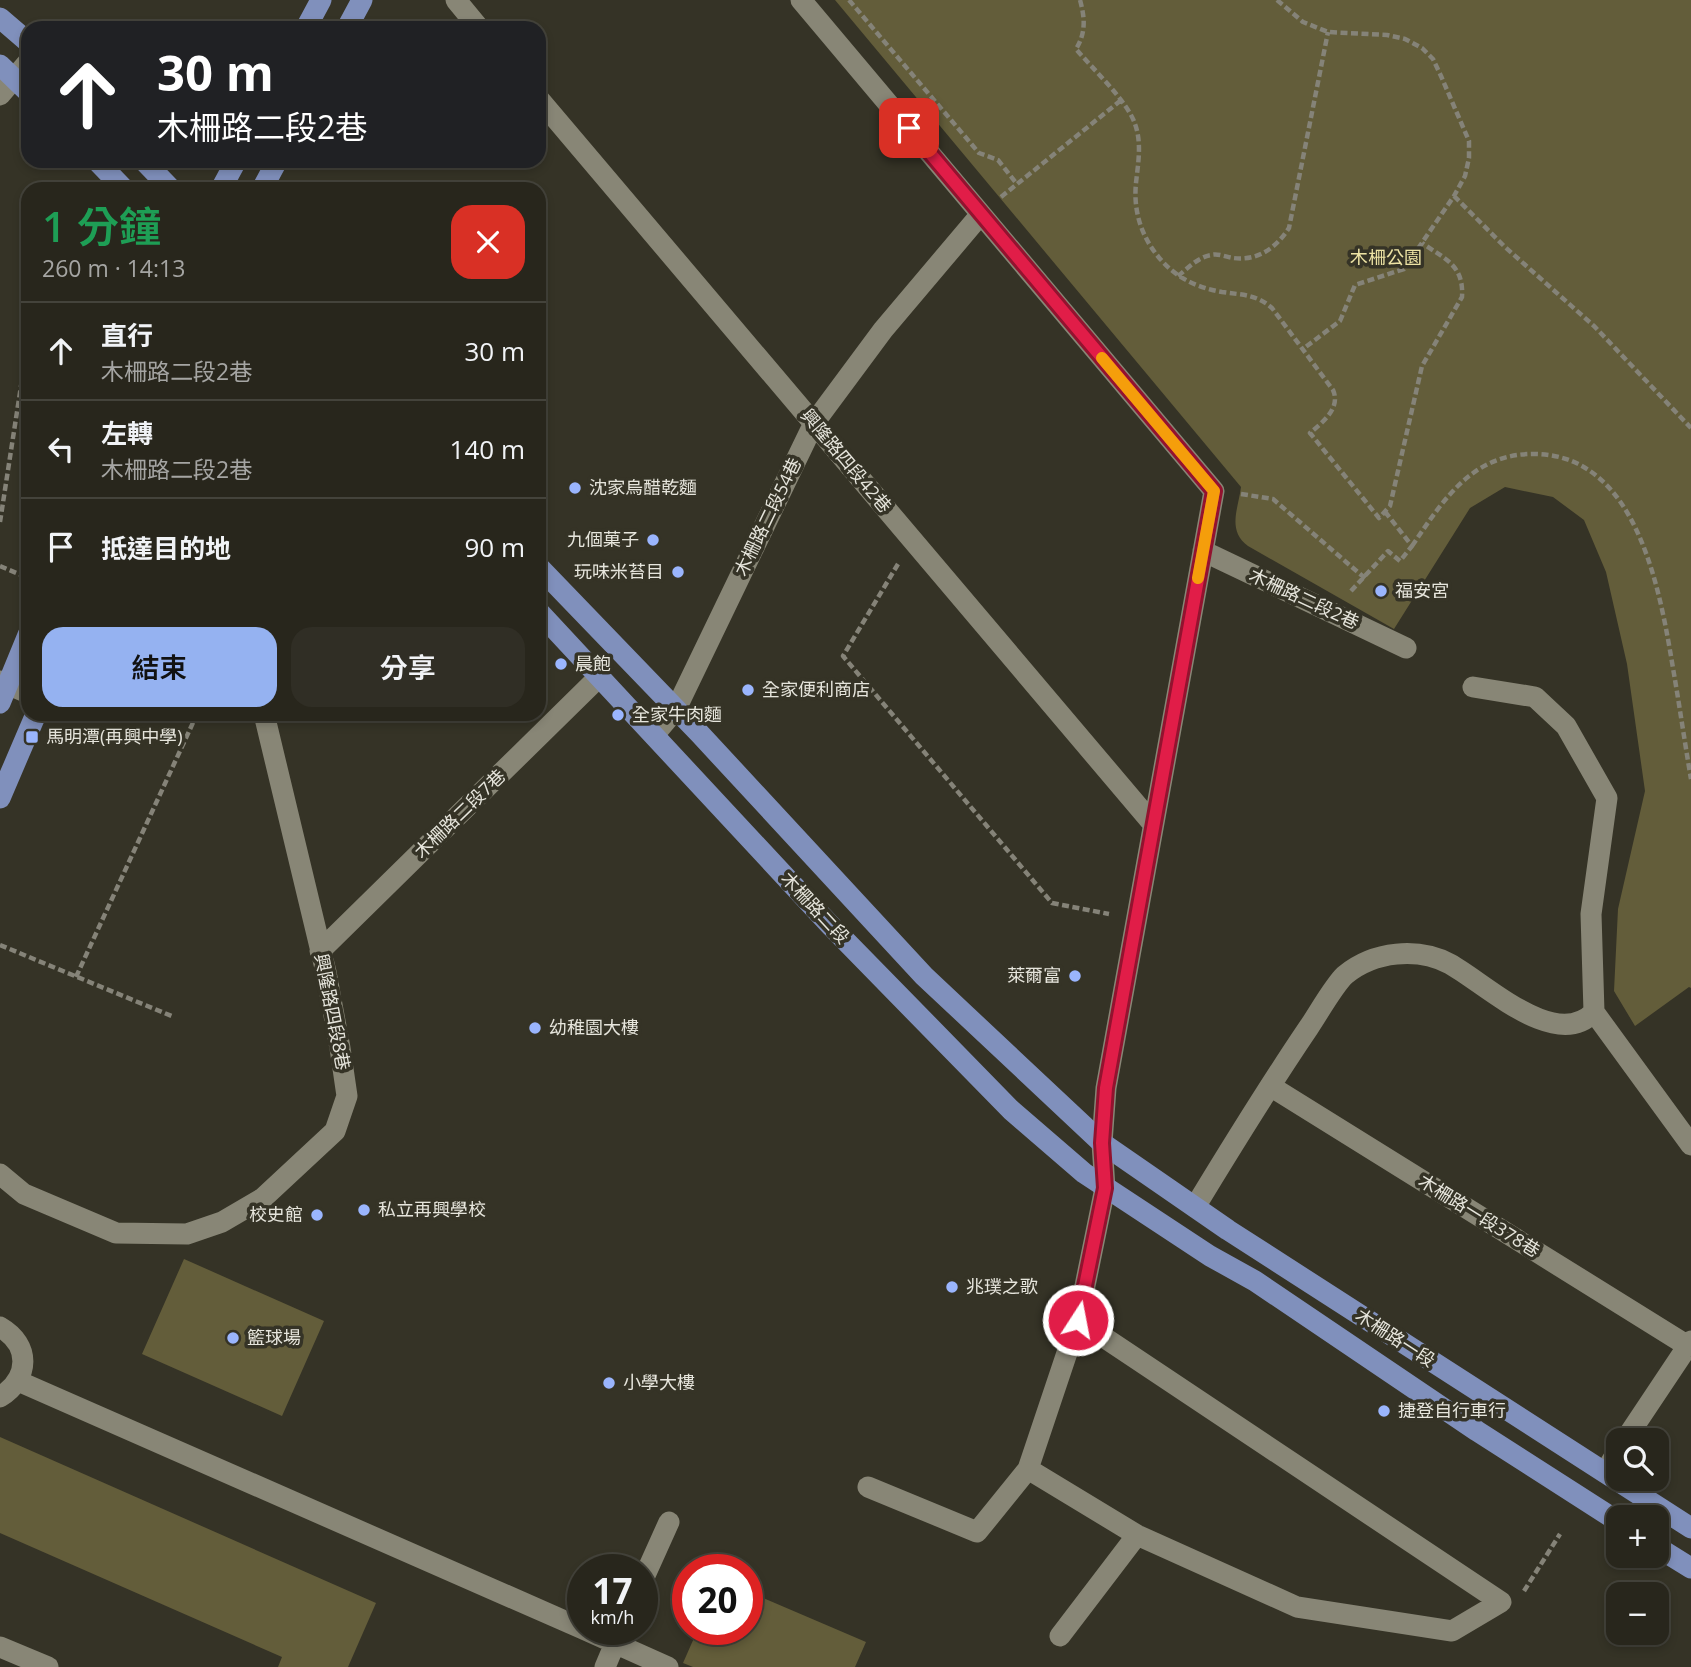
<!DOCTYPE html>
<html lang="zh-TW">
<head>
<meta charset="utf-8">
<style>
	:root { --surface:#28261c; --page:#302e25; --text:#f1f3f6; --muted:#a5a5a3; --line:#44433b; --accent:#95b2f1 }
	body { margin:0; font-family:"Open Sans","Noto Sans TC",sans-serif; background:var(--page); color:var(--text); height:100vh; display:flex; flex-direction:column; font-size:26px; white-space:nowrap }
	* { box-sizing:border-box; margin:0 }
	p { font-size:23px; color:var(--muted) }
	.icon { flex:none; width:38px; height:38px; fill:none; stroke:currentColor; stroke-width:2; stroke-linecap:round; stroke-linejoin:round }
	.map { position:relative; flex:1; overflow:hidden }
	.details { position:absolute; left:21px; top:182px; width:525px; height:539px; display:flex; flex-direction:column; background:var(--surface); border-radius:21px; box-shadow:0 4px 10px #0003,0 0 0 2px var(--line) }
	.details>* { flex:none }
	.hud { position:absolute; left:21px; top:21px; width:525px; height:147px; border-radius:21px; box-shadow:0 4px 10px #0003,0 0 0 2px var(--line); background:#202124; color:#fff; overflow:hidden }
	.controls { position:absolute; left:1606px; top:1428px; display:grid; gap:14px }
	.controls a { display:grid; place-items:center; width:63px; height:63px; border-radius:14px; background:var(--surface); box-shadow:0 4px 10px #0003,0 0 0 2px var(--line); font-size:35px }
	.speed { position:absolute; left:567px; top:1554px; display:flex; gap:14px; font-size:35px; font-weight:700; text-align:center }
	.speed>* { display:grid; place-content:center; width:91px; height:91px; border-radius:50%; background:var(--surface); box-shadow:0 4px 10px #0003,0 0 0 2px var(--line); line-height:1 }
	.speed small { font-size:18px; font-weight:400 }
	.speed .limit { border:10px solid #d22; background:#fff; color:#111 }
	.pin { position:absolute; display:grid; place-items:center; width:60px; height:60px; color:#fff; margin:-30px; border-radius:14px; box-shadow:0 4px 10px #0006 }
	.me { position:absolute; width:77px; margin:-38px; rotate:11deg; stroke-linejoin:round; filter:drop-shadow(0 0 5px #0008) }
	.turn { display:flex; align-items:center; gap:24px; height:147px; padding:0 21px; font-size:32px }
	.turn .icon { width:91px; height:91px; stroke-width:2.5 }
	.turn b { display:block; font-size:49px; line-height:60px }
	.round { display:grid; place-items:center; flex:none; width:74px; height:74px; border-radius:21px; background:var(--page) }
	.summary { display:flex; align-items:center; justify-content:space-between; height:119px; padding:0 21px }
	h1 { font-size:42px; font-weight:600; line-height:52px; color:#1e9e55 }
	.action { display:flex; gap:14px; margin-top:auto; padding:14px 21px }
	.action a { flex:1; height:80px; border-radius:21px; background:var(--accent); color:#111; font-size:28px; font-weight:600; line-height:80px; text-align:center }
	.action a+a { background:var(--page); color:var(--text) }
	ul { padding:0; list-style:none }
	li { display:flex; align-items:center; gap:21px; height:98px; padding:0 21px; border-top:2px solid var(--line) }
	li div { flex:1 }
	li b { display:block; font-size:26px }
	li em { font-style:normal }
	.map>svg:first-child { display:block }
	.green { fill:#635d3a }
	.lines { fill:none; stroke-linecap:round; stroke-linejoin:round }
	.path { stroke:#858378; stroke-width:4.5; stroke-dasharray:7 3.5; stroke-linecap:butt }
	.minor { stroke:#888676; stroke-width:21 }
	.major { stroke:#8090bc; stroke-width:21 }
	.route-casing { stroke:#92132f; stroke-width:18 }
	.route { stroke:#e11d48; stroke-width:12 }
	.slow { stroke:#f59e0b; stroke-width:12 }
	.poi-dot { fill:#9ab5fd; stroke:#353326; stroke-width:2.5 }
	.labels { text-anchor:middle; stroke-width:7; stroke-linejoin:round; paint-order:stroke }
	.park-label { font-size:18px; fill:#ede3a4; stroke:#353326 }
	.street-label { font-size:18px; fill:#e6e5dc; stroke:#353326 }
	.poi-label { font-size:18px; fill:#e6e5dc; stroke:#353326; text-anchor:start }
</style>
</head>
<body>
<div class="map">
<svg width="1691" height="1667" viewBox="0 0 1691 1667">
	<rect width="100%" height="100%" fill="#353326"/>
	<!-- green -->
	<path class="green" d="M835,0H1691V988L1689,987L1635,1026L1614,991L1618,909L1645,791L1627,664L1606,572L1584,520L1553,497L1505,487L1470,508L1394,629L1248,546C1227,530 1238,510 1241,487Z
		M184,1259L324,1321L282,1416L142,1354Z
		M0,1437L376,1603L348,1667H278L282,1657L0,1533Z
		M747,1591L866,1642L855,1667H693L683,1663L698,1629H747Z"/>
	<g class="lines">
		<!-- path -->
		<path class="path" d="M849,0L979,153L998,160L1017,184
			M1080,0C1085,18 1086,33 1076,49C1092,68 1128,102 1135,124C1142,143 1138,164 1136,183C1133,212 1142,239 1162,261C1178,279 1199,288 1222,292C1242,295 1256,294 1272,308L1333,390C1341,408 1323,422 1310,433L1379,518L1390,506L1422,366L1462,297C1464,265 1445,259 1422,243
			M1277,0L1303,22L1328,32L1387,35L1405,39L1422,48L1433,59L1441,76L1469,141V158L1465,176L1454,196L1404,269L1355,285L1340,321L1303,349
			M1454,196L1505,247L1594,326L1691,428
			M1001,197L1120,101
			M1178,276C1187,269 1198,257 1211,255C1218,253 1226,257 1233,258C1258,261 1276,248 1289,228L1328,32
			M1241,494L1273,499L1367,580
			M0,522L27,347
			M1412,546C1444,499 1473,452 1537,454C1640,457 1661,597 1674,674C1680,709 1685,744 1691,779
			M898,564L843,656L1052,903L1109,914
			M0,566L21,575
			M1351,591L1388,551L1400,561L1412,546L1386,513
			M0,945L174,1017
			M76,977L197,714
			M1524,1591L1560,1534"/>
		<!-- minor -->
		<path class="minor" d="M456,0L479,28
			M801,0L1214,491L1106,1088L1102,1143L1105,1188L1078,1320L1028,1469L977,1532L868,1487
			M0,95L28,62
			M539,99L1153,824
			M1203,551L1406,648
			M0,681L28,693
			M1473,687L1535,697L1566,726L1607,798L1591,914L1594,1012L1691,1145
			M654,735L676,709L814,423L883,330L981,214
			M320,951L600,676
			M1270,1086L1688,1346
			M0,1174L24,1194L116,1233L187,1234L222,1222L263,1198L335,1131L347,1096L340,1048L326,972L264,714
			M1195,1207C1232,1146 1269,1086 1309,1027C1318,1014 1334,985 1345,975C1374,951 1418,947 1450,964C1486,984 1556,1052 1594,1012
			M0,1327C31,1345 30,1378 0,1397
			M18,1381L583,1629
			M1625,1440L1691,1341
			M1028,1469L1137,1535L1297,1607L1452,1631L1501,1602L1078,1320
			M1605,1472L1619,1449
			M642,1582L669,1522
			M583,1629L668,1667
			M1060,1636L1137,1535
			M0,1647L48,1667
			M605,1667L621,1629"/>
		<!-- major -->
		<path class="major" d="M0,18L28,42
			M306,28L321,0
			M347,28L362,0
			M0,65L28,92
			M97,161L124,189
			M144,161L171,189
			M221,189L236,161
			M262,189L277,161
			M539,567L700,734L924,976L1102,1143L1228,1230L1691,1528
			M539,612L832,927L1011,1110L1084,1173L1210,1256L1255,1281L1477,1431L1619,1522
			M0,703L28,635
			M0,798L36,714
			M1657,1547L1691,1568"/>
	</g>
	<g class="lines">
		<!-- route casing -->
		<g class="route-casing">
			<path id="route" d="M909,128L1214,491L1106,1088L1102,1143L1105,1188L1078,1320"/>
		</g>
		<!-- route -->
		<use href="#route" class="route"/>
		<!-- slow -->
		<path class="slow" d="M1102,358L1214,491L1198,578"/>
	</g>
	<!-- markers -->
	<g class="poi-dot">
		<circle cx="575" cy="488" r="7"/>
		<circle cx="653" cy="540" r="7"/>
		<circle cx="678" cy="572" r="7"/>
		<circle cx="1381" cy="591" r="7"/>
		<circle cx="561" cy="664" r="7"/>
		<circle cx="748" cy="690" r="7"/>
		<circle cx="618" cy="715" r="7"/>
		<rect x="25" y="730" width="14" height="14" rx="3.5"/>
		<circle cx="1075" cy="976" r="7"/>
		<circle cx="535" cy="1028" r="7"/>
		<circle cx="364" cy="1210" r="7"/>
		<circle cx="317" cy="1215" r="7"/>
		<circle cx="952" cy="1287" r="7"/>
		<circle cx="233" cy="1338" r="7"/>
		<circle cx="609" cy="1383" r="7"/>
		<circle cx="1384" cy="1411" r="7"/>
	</g>
	<g class="labels">
		<!-- park labels -->
		<g class="park-label">
			<text x="1386" y="264">木柵公園</text>
		</g>
		<!-- street labels -->
		<g class="street-label">
			<text transform="translate(846 461) rotate(50)" y="6">興隆路四段42巷</text>
			<text transform="translate(768 517) rotate(-64)" y="6">木柵路二段54巷</text>
			<text transform="translate(1304 599) rotate(25)" y="6">木柵路二段2巷</text>
			<text transform="translate(460 814) rotate(-44)" y="6">木柵路二段7巷</text>
			<text transform="translate(815 908) rotate(47)" y="6">木柵路二段</text>
			<text transform="translate(332 1012) rotate(79)" y="6">興隆路四段8巷</text>
			<text transform="translate(1479 1216) rotate(32)" y="6">木柵路一段378巷</text>
			<text transform="translate(1395 1338) rotate(33)" y="6">木柵路一段</text>
		</g>
		<!-- poi labels -->
		<g class="poi-label">
			<text x="589" y="494">沈家烏醋乾麵</text>
			<text x="639" y="546" text-anchor="end">九個菓子</text>
			<text x="664" y="578" text-anchor="end">玩味米苔目</text>
			<text x="1395" y="597">福安宮</text>
			<text x="575" y="670">晨飽</text>
			<text x="762" y="696">全家便利商店</text>
			<text x="632" y="721">全家牛肉麵</text>
			<text x="46" y="743">馬明潭(再興中學)</text>
			<text x="1061" y="982" text-anchor="end">萊爾富</text>
			<text x="549" y="1034">幼稚園大樓</text>
			<text x="378" y="1216">私立再興學校</text>
			<text x="303" y="1221" text-anchor="end">校史館</text>
			<text x="966" y="1293">兆璞之歌</text>
			<text x="247" y="1344">籃球場</text>
			<text x="623" y="1389">小學大樓</text>
			<text x="1398" y="1417">捷登自行車行</text>
		</g>
	</g>
</svg>
<div class="controls">
<a><svg class="icon" aria-label="search" viewBox="0 0 24 24"><circle cx="10" cy="10" r="6"/><path d="M15 15l6 6"/></svg></a>
<a>+</a>
<a>−</a>
</div>
<div class="speed"><div>17<small>km/h</small></div><div class="limit">20</div></div>
<div class="pin" style="left:909px;top:128px;background:#d93025"><svg class="icon" aria-label="arrive" viewBox="0 0 24 24"><path d="M6 21V4h12l-3 4 3 4H6"/></svg></div>
<svg class="me" style="left:1078px;top:1320px" viewBox="-20 -20 40 40"><circle r="17" fill="#e11d48" stroke="#fff" stroke-width="3"/><path d="M0-11L8 9 0 5-8 9z" fill="#fff"/></svg>
<div class="hud">
<div class="turn"><svg class="icon" aria-label="ahead" viewBox="0 0 24 24"><path d="M12 20V5M6 11l6-6 6 6"/></svg><div><b>30 m</b>木柵路二段2巷</div></div>
</div>
<section class="details">
<div class="summary"><div><h1>1 分鐘</h1><p>260 m · 14:13</p></div><a class="round" style="background:#d93025;color:#fff"><svg class="icon" aria-label="close" viewBox="0 0 24 24"><path d="M6 6l12 12M18 6L6 18"/></svg></a></div>
<ul>
<li><svg class="icon" aria-label="ahead" viewBox="0 0 24 24"><path d="M12 20V5M6 11l6-6 6 6"/></svg><div><b>直行</b><p>木柵路二段2巷</p></div><em>30 m</em></li>
<li><svg class="icon" aria-label="left" viewBox="0 0 24 24"><path d="M17 20v-9H6M10 6l-5 5 5 5"/></svg><div><b>左轉</b><p>木柵路二段2巷</p></div><em>140 m</em></li>
<li><svg class="icon" aria-label="arrive" viewBox="0 0 24 24"><path d="M6 21V4h12l-3 4 3 4H6"/></svg><div><b>抵達目的地</b></div><em>90 m</em></li>
</ul>
<div class="action"><a>結束</a><a>分享</a></div>
</section>
</div>
</body>
</html>
